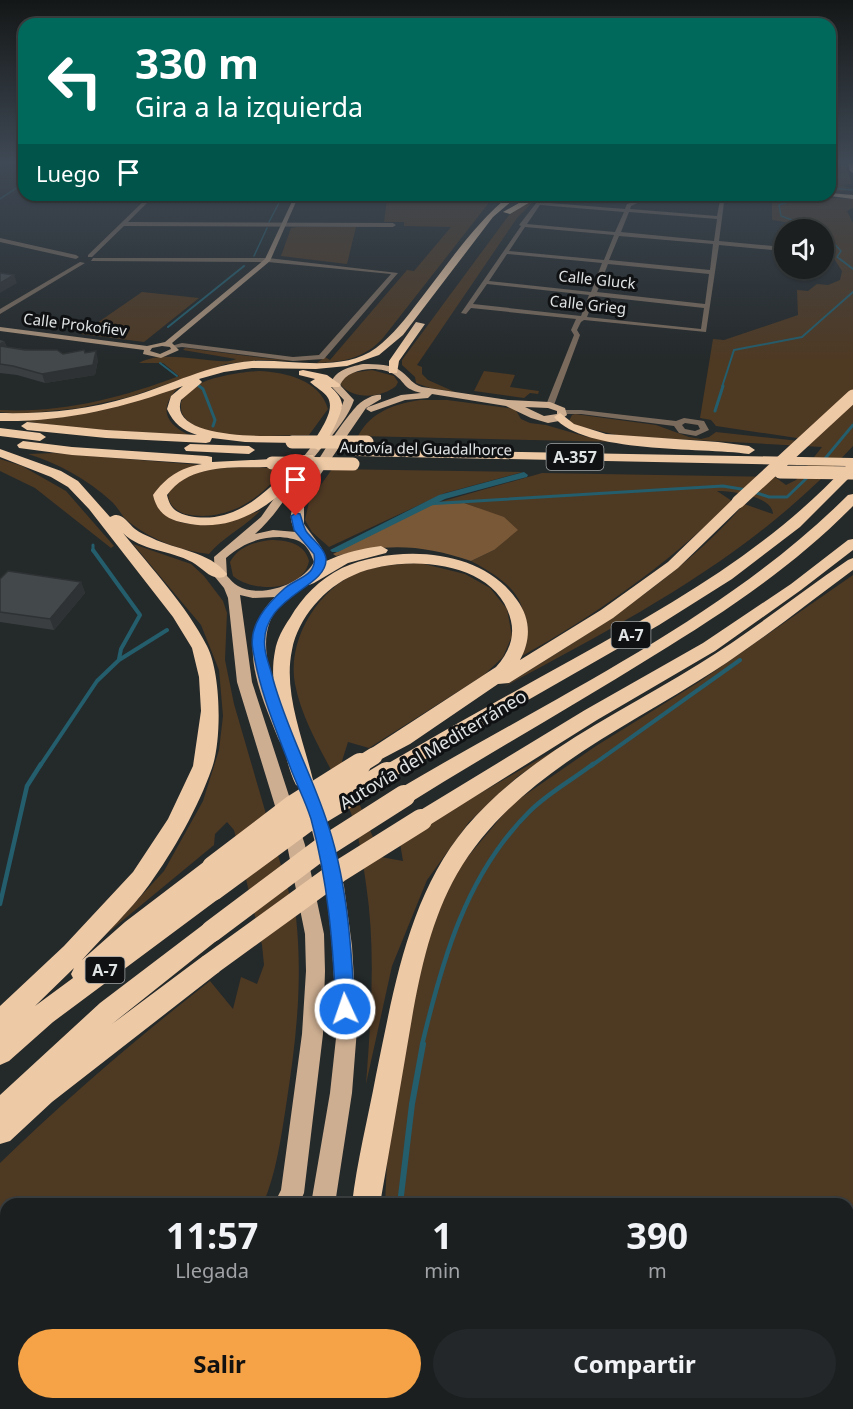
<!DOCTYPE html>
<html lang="es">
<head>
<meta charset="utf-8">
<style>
	:root { --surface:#1b1f20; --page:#242729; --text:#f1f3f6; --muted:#a0a2a5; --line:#393d3e; --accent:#f5a346 }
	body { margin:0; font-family:"Noto Sans",sans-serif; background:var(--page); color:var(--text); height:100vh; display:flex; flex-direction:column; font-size:22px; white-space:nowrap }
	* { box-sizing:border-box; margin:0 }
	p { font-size:20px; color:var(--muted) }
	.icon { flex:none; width:33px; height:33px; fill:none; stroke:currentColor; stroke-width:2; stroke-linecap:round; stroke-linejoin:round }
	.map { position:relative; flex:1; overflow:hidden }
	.drawer { position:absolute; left:0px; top:1198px; width:854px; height:212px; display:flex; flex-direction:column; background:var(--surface); border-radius:18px 18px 0 0; box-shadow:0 2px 4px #0004,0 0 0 2px var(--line) }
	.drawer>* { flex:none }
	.banner { position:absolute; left:18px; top:18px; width:818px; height:183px; border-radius:18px; box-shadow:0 2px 4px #0004,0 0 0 2px var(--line); background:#00695c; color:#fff; overflow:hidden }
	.controls { position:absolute; left:774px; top:219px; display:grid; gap:12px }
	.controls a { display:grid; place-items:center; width:60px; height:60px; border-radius:50%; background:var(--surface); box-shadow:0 2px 4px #0004,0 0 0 2px var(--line); font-size:30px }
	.pin { position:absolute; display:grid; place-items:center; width:51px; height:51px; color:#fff; margin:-62px -26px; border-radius:50% 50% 50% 0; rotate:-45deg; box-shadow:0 0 6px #0007 }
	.pin .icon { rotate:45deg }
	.me { position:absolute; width:66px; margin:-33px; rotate:357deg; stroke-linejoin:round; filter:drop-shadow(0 0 4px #0008) }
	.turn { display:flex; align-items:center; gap:21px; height:126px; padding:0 18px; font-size:27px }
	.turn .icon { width:78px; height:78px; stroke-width:2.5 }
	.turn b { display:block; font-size:42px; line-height:51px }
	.then { display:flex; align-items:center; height:57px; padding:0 18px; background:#0003; gap:12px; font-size:22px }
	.eta { display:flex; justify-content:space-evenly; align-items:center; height:102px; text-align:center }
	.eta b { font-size:36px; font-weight:700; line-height:42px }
	.cta { display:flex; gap:12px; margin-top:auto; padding:12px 18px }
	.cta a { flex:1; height:69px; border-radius:36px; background:var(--accent); color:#111; font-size:24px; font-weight:700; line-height:69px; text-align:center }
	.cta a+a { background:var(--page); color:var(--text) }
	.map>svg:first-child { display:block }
	.green { fill:#4e3923 }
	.forest { fill:#785837 }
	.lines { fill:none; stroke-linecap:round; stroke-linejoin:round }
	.stream-far5 { stroke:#245d6c; stroke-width:1.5 }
	.stream-far4 { stroke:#245d6c; stroke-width:2 }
	.stream-far3 { stroke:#245d6c; stroke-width:3 }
	.stream-far2 { stroke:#245d6c; stroke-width:4 }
	.stream-far1 { stroke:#245d6c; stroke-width:4.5 }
	.stream { stroke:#245d6c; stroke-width:6 }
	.canal { fill:#245d6c; fill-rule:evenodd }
	.street { fill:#7a6b5d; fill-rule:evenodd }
	.secondary { fill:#a9917a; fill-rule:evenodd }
	.primary { fill:#cdae91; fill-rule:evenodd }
	.highway { fill:#eec9a5; fill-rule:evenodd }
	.highway-bridge-far2 { stroke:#eec9a5; stroke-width:13 }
	.highway-bridge-far1 { stroke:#eec9a5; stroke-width:17 }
	.highway-bridge { stroke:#eec9a5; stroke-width:22 }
	.wall { fill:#3a3e40 }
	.shaded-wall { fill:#2f3234 }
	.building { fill:#43484a; stroke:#2f3234; stroke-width:1.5 }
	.route { fill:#1a73e8; stroke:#114b97; stroke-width:1.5 }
	.labels { text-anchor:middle; stroke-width:6; stroke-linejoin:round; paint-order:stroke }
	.far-street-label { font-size:15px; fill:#e0e3e4; stroke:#0f1112 }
	.shield { fill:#0f1112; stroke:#a1a4a5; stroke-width:1.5 }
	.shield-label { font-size:16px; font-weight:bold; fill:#e0e3e4 }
	.street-label { font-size:18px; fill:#e0e3e4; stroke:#0f1112 }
</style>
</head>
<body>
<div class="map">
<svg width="853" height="1409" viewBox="0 0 853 1409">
	<rect width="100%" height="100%" fill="#24292a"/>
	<!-- green -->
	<path class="green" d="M830,165L846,166L852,184L841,185L853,189L842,188L850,190L830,192Z
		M469,195H495L383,338C365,358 343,362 317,363L325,357L330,360L407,270L414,271L451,227L404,226V222H384L387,200H407V197H469Z
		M542,195H553L534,201L517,218L417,365L422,367V374L428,380L455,392L430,388L416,383L415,377L402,365V360L509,215L517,207Z
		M772,195L853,199V208L847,211L853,223V446C752,557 630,619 500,689C584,636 679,580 744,504L773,514C772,496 732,491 717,491L732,501C670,562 598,614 522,656C533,603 516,585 471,561L494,550L478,508L464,503L433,504L542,473L775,477L786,485L796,480L822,447L621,436L573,425L569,421L572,415L575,414L656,425L689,437L701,439L709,437L716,432L809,442L810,440L716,426L711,420L700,418L713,339L724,340L798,315L797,290L808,291L817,284L828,285L840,280L842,271L824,243V230C806,229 790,222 772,220Z
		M296,227H356L347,264L281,256L291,228Z
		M142,292L199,298L144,342L81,334Z
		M185,348L273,359L312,361L258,360L226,364L129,397L79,408L21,414L0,412V410C63,413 121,398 179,376L163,363H139C167,347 222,368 236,359L183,350Z
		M372,370L394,376L398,382L396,386C382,398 353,400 341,385V380L350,373Z
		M259,371C285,372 320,380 328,409L309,435C275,435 235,440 202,429C193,425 181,419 181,407C180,379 239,372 259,371Z
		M484,371L515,375L510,387L539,391L538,394L530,393L524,398L474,391Z
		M180,386C159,406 163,423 189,435L83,429L23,421C78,417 129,406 180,386Z
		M420,400H447L515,409L521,419L530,423L546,425L587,437L621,442L358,436C371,412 394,404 420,400Z
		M54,453L200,465C181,472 168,477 156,493C160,541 232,523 261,510C245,527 224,536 209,554C181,551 152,540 129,522C122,517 118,507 111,501C88,480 58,463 28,454Z
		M0,459L22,466L66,491L114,546L111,548L35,488L0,471Z
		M283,468C263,499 225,523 185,514C181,513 173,508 171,504C159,485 192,474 205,471C225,465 262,468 283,468Z
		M332,469L523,472L445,493L329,547L312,532L305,520L309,502Z
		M271,540C286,540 305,543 309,561C303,592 253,593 233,576L230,562C238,547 254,542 271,540Z
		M133,544L191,564L204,576L223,601L227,613L225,660L234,704L296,917C303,983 296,1041 286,1106C281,1138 276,1174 263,1204H6V1331L0,1329V1163C67,1098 137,1038 210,981L233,1009L241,977L257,984L264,965L262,945L234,830L227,822L215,834L214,845L105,935L164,871L203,801L219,750L223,716L219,670L201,625Z
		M420,563L465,574L490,588L507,609L512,636L503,657L484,675L369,748L348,742L342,761L381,857L403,861L400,843L425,825L569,742L517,777L469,822L427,880L392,966L366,1084C371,1018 376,950 366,884C363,862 359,835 351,813C335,769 304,731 295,684C286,638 322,582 366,570C384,565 402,564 420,563Z
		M853,575V1409H427L426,1404H848V1204H385L388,1139L414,994L435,917L460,866L512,804L596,746L699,682Z
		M128,1404H358L359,1409H126Z"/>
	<!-- forest -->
	<path class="forest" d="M464,503L504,517L518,530L494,550L471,561C421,544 387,543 336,556L333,554L433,504Z"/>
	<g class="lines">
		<!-- stream-far5 -->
		<path class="stream-far5" d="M830,188L853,190
			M786,195L794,200L779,205L781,216L820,230
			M0,199L24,183
			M269,222L283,195
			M824,233L841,251L837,257L842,261
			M254,256L267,228"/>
		<!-- stream-far4 -->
		<path class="stream-far4" d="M840,259L853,269
			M168,327L244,266
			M160,363L177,376
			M722,387L734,350L802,337L853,292"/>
		<!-- stream-far3 -->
		<path class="stream-far3" d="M199,386L203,389L215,420L213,426
			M715,411L723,386
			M823,461L853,425
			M754,492L769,497H787L810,475
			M426,504L723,486L747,490
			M93,545V551"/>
		<!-- stream-far2 -->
		<path class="stream-far2" d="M93,550L140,615L121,649L119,659
			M40,766L97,681L119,660L167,630
			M591,766L740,660"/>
		<!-- stream-far1 -->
		<path class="stream-far1" d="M0,904L27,786L41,764
			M422,1045C442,961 466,874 530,811C548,793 572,780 593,764"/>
		<!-- stream -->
		<path class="stream" d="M400,1204L412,1104L423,1044"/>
		<!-- canal -->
		<path class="canal" d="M524,472L528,475L527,477L445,499L338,552H332L330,550L439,495Z"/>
		<!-- street -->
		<path class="street" d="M150,195H155L128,222L393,223L396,225L393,227L124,226L92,257H88V255Z
			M295,195H400V196L297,197Z
			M618,195L638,200L641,199L637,195H642L646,199L631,206L630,209L717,216L721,195H725L719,241L784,247V251L719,245L706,332L584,320L581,322L577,330L580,335L554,405L547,407L546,405L574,335L571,330L576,319L471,308L466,314L461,313L521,226L519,225L537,202L625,209L627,204L633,202L616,199ZM540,205L624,212L615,232L527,224ZM629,212L717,219L714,241L621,232ZM525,227L614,235L604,260L509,251ZM619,236L713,244L710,270L609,260ZM507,254L602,263L591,292L489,281ZM608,264L709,274L705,304L597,292ZM487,284L589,295L581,316L473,304ZM595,296L704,308L701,329L587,317Z
			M756,195H770V196L768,197Z
			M0,238L76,255L79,257L76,259L0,242Z
			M93,258H268L398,273L324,359L293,361L182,347L174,348L171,346L182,343L293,357L319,355L391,274L268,262L91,261Z
			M80,262L85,263L0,314V309Z
			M560,410H581L676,421L684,418L704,421L709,430L696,436L679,433L674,426L581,414H560ZM685,423L698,425L700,429L695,431L685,429L682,425Z"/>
		<!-- secondary -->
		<path class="secondary" d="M295,195H299L270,261L172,343L179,350L177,351L161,358L143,354L144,350L0,331V327L147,346L165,342L265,259ZM162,346L170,347L171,349L160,354L150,351L152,348Z"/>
		<!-- primary -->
		<path class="primary" d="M830,193L853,195V199L822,195Z
			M363,364C375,364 393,364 402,372C410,378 412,384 422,387L508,400L550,402L565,408L567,415L559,421L548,423L531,418L506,406L432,394L428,398L405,400L371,412L366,409L368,407L401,395L421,393C402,388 407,384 395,375C380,365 348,367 340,385L354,400C346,423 326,441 312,460C293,485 279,513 255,534L273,530L296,532C293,527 290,521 291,515C292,497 346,414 360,403C366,399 374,394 381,395V399L366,408L318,478L304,507V524L321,547L327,562C324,567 322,574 317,578C312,584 303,586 297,590C292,594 285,601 280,606C248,638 279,703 294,738L292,742H280L278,738C260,693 233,636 275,597L253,598L240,595L252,682L305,845L324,934L325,971L323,1034L304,1193L299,1204H274L281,1190L302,1034L306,971L305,934L287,845L237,682L228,598L224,588L215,577L214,557L261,517L304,456L340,411L344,400L330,385C335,370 349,367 363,364ZM525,407L548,408L557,411V414L544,416ZM280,537C301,539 307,543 314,562C302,584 261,599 238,586C234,584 230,579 227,576L226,558C242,544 258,537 280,537Z
			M314,800L320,802L322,807L344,886L352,946L357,1029L352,1093L335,1204H311L330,1093L337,1029L332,946L326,886L306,807L308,802Z
			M0,1344L6,1346V1372L0,1370Z
			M49,1404H77L79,1409H51Z
			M91,1404H119L117,1409H89Z
			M372,1404H400L401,1409H373Z"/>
		<!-- highway -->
		<path class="highway" d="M848,163H853V173L850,171Z
			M510,195H519L493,217L403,335L379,355L347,366L316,369L252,368L224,372L199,379L202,382L200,384L181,400C168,440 271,436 293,436L299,440L297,443L245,442L212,438L210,442L206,443L106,438L27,430L21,426L27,422L106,430L197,435C182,430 174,424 167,409L171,396L183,386C123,408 65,422 0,421V413C44,414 88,410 130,397C171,385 209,364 252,361C291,359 342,373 376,348C393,335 406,318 419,301C448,264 474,224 510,195Z
			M533,195H542L510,214L503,212Z
			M416,322L425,324L399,361L397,373H389V361Z
			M303,370L327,375L341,385L339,387H331C336,392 341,397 342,404C343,413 325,448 318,450L312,446C317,433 336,412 328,398C324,391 316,388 310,382L315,379L299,375V371Z
			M560,413L574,424L606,434L718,442L749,446L755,450L749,454C701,447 584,454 554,417Z
			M0,428L40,433L46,437L40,441L0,436Z
			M23,441L72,447L207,456L212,457V462L272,459L278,463L272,467C236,468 191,462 167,495C170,508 176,513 189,516C240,526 271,486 303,455H313L314,458C283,498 239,535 185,523C168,520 157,513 153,495C166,477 180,468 202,464L72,455L19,448L17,445Z
			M190,444L249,446L255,450L249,454L186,451L184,448Z
			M0,449L61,471L78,481L110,517C121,510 127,522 135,529C140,533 146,535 152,538C176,550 209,551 227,574L224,577C211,581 203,568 192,562C170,550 141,551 123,533C152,569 186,605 207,646C221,673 222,740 212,768C198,808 174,850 149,885C130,911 104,935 82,960L125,922L205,861L213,858L221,861L224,867L221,873L211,881L221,883L224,890L221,897L53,1022L9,1061L0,1065V1006L64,946L133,872L168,819L193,766L201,711L199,677L192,648L173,617L89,509L68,487L51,477L0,457ZM74,968L71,974L73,978L35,1006Z
			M360,449L853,458V474L800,527L732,579L659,625L387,781L380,778L377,773L380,768C445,730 510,694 575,658C674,603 769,549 846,466L355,456L354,453Z
			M853,494V506C794,566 725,612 653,656C573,706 491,752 411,802L404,804L397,802L394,796L397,790C548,700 723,620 848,495Z
			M738,498L745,502L743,505L678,568L613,618L509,683L498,684L410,744L374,763L367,761L364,756L367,751L496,667C508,654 515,638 511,621C497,558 401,554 354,575C325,587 298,618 292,650C283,692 303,739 313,780L310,785L303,788L296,785C286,766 281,732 277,710C274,691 271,671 275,651C277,639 283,628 290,618C302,597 320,579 342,568C397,544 481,548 517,600C531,619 531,640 520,660L601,610L668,562L733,499Z
			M853,539V550L801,590L715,651L597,720L428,826L421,828L414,826L411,820L414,814L585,710L703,643L791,584L848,540Z
			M381,546L388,550L386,553L348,563L314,583L309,585L301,580C318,559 355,549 381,546Z
			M853,558V570C807,604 762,640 714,671C623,730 513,777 457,874C424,932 415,1001 404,1065C396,1112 388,1158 380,1204H352C357,1161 368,1118 376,1075C394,989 408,897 466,827C528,754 620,713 699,664C751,632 798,594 848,560Z
			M212,921L220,924L223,931L220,938L112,1024L203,956L211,953L219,956L223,964L219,972L52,1102L10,1141L0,1144V1095L100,1003L204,924Z"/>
		<!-- highway-bridge-far2 -->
		<path class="highway-bridge-far2" d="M292,442H367
			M272,463L353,464
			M780,472L853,473
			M738,502L853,396"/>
		<!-- highway-bridge-far1 -->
		<path class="highway-bridge-far1" d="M358,766L374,756"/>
		<!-- highway-bridge -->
		<path class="highway-bridge" d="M213,867L293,806L360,764
			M213,890L307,821L387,773
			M212,931L324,847L404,796
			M211,964L338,872L421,820"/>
	</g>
	<!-- wall -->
	<path class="wall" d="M0,340L4,341L7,347L63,354L84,350L85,353L98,360L95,375L45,383L17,375L0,373Z
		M0,579L81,582L85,593L54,630L0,622Z"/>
	<!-- shaded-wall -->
	<path class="shaded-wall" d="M14,275L17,283L0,293V283Z
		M4,341L8,350L0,355V343Z
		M96,351L98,360L95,375L45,383L42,374Z
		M81,582L85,593L54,630L50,619Z"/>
	<!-- building -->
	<path class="building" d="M0,273L14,275L0,283Z
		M0,346L25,350H57L63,354L84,350L85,353L96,351L93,365L42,374L13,366L0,364Z
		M8,571L81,582L50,619L0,612V579Z"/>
	<!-- sky -->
	<linearGradient id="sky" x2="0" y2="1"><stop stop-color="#141717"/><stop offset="0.45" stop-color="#3f4955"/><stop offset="1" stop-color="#3f4955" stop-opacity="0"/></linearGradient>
	<rect width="853" height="361" fill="url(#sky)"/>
	<!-- route -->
	<path class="route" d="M296,513L300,514C302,519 303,526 306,531C312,540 326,549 326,560C326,589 258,597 265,649C266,659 271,669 273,679C286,727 309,769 325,816C347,877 351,944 355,1009L352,1015L345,1018L339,1015L336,1009C333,944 328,881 311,819C306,803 298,787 292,772C277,732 260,693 253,650C248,625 267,604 285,588C298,577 318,576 314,554L294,530L291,516Z"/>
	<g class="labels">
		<!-- far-street labels -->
		<g class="far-street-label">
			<text transform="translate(597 280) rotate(6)" y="5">Calle Gluck</text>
			<text transform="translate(588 305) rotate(6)" y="5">Calle Grieg</text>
			<text transform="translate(75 325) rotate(7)" y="5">Calle Prokofiev</text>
			<text transform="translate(426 449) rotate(1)" y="5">Autovía del Guadalhorce</text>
		</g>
		<!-- shield labels -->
		<g class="shield">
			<rect x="546.5" y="444" width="57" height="26" rx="4.5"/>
			<rect x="611.5" y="622" width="39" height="26" rx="4.5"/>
			<rect x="85.5" y="957" width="39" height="26" rx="4.5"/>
		</g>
		<g class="shield-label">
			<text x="575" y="463">A-357</text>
			<text x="631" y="641">A-7</text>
			<text x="105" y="976">A-7</text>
		</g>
		<!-- street labels -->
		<g class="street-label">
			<text transform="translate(433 750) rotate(-31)" y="6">Autovía del Mediterráneo</text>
		</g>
	</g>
</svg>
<div class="controls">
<a><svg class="icon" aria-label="sound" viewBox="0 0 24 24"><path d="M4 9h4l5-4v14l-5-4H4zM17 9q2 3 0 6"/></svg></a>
</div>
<div class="pin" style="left:296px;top:516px;background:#d93025"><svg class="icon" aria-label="arrive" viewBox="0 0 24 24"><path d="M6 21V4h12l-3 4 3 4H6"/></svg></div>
<svg class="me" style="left:345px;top:1009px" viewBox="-20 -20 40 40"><circle r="17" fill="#1a73e8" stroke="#fff" stroke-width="3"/><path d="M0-11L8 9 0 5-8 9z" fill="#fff"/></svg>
<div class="banner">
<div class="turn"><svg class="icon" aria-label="left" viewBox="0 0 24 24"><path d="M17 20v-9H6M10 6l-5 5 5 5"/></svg><div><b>330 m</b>Gira a la izquierda</div></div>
<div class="then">Luego<svg class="icon" aria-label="arrive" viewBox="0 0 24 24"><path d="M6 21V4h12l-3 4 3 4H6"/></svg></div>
</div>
<section class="drawer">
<div class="eta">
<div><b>11:57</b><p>Llegada</p></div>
<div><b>1</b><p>min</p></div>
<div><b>390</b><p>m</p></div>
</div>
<div class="cta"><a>Salir</a><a>Compartir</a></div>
</section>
</div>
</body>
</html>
